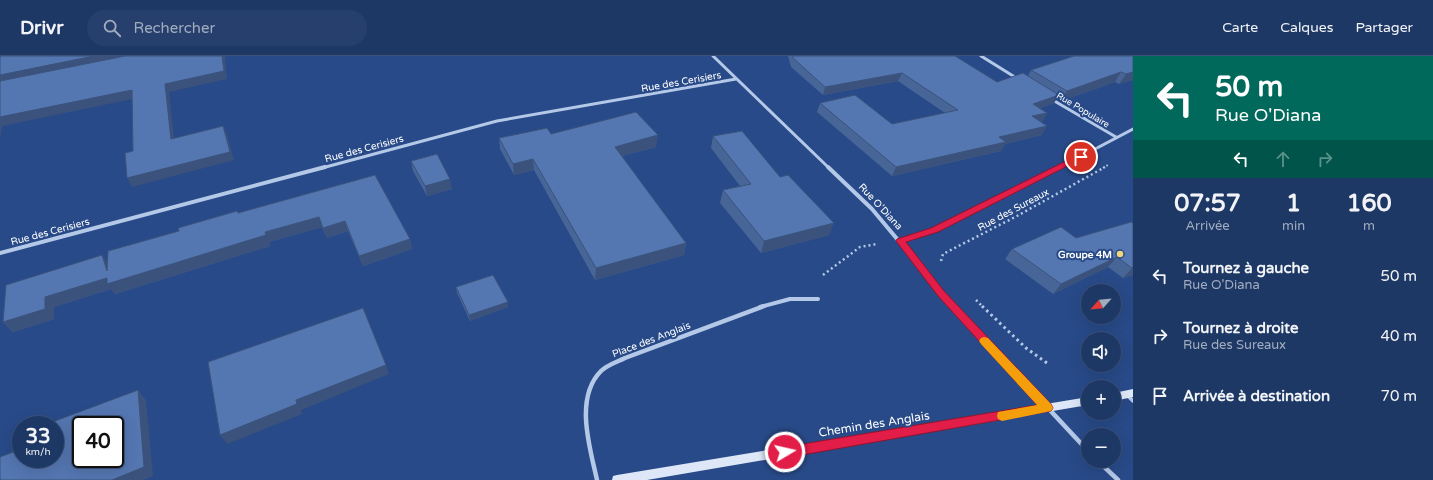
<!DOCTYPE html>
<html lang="fr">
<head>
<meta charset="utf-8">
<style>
	:root { --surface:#1e3866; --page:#263f6c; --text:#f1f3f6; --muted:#a1acbf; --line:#3c527a }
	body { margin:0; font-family:"Varela Round",sans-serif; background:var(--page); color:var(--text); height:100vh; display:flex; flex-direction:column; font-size:15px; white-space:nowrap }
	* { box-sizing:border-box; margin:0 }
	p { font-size:13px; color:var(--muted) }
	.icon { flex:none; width:22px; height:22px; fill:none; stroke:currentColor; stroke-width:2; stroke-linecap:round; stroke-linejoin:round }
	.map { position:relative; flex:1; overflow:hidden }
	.side { display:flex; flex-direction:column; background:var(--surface); width:300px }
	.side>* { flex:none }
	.banner { background:#00695c; color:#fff; overflow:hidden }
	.needle { width:26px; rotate:243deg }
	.fabs { position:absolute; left:1081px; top:228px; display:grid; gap:8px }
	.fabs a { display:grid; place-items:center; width:40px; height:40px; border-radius:50%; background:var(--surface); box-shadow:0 4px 16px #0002,0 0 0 1px var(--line); font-size:20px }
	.speed { position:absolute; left:12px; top:360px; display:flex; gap:8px; font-size:20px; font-weight:700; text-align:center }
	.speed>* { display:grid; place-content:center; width:52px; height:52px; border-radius:50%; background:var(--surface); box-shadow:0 4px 16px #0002,0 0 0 1px var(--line); line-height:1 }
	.speed small { font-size:10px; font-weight:400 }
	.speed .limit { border:2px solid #111; border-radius:6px; background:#fff; color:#111 }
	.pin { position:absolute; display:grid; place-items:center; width:34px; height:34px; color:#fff; margin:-17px; border:2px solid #fff; border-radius:50%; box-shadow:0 1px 4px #0007 }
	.me { position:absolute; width:44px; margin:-22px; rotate:81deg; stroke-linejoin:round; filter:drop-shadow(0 0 3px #0008) }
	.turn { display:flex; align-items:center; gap:14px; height:84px; padding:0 16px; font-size:18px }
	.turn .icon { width:52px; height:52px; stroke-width:2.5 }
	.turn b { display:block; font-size:28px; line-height:34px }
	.lanes { display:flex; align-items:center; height:38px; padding:0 16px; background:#0003; justify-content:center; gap:20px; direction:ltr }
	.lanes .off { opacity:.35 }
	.eta { display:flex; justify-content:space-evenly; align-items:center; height:68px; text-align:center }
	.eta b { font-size:24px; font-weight:700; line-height:28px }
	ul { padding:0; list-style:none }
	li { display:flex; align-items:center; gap:12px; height:60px; padding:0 16px }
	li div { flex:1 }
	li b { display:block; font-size:15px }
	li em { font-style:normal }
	header { display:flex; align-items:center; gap:24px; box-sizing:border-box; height:56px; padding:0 20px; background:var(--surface); border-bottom:1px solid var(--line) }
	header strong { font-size:19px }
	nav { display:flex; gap:22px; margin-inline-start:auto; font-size:14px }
	.search { width:280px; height:36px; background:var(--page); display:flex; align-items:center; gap:10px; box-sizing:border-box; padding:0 14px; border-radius:22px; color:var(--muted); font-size:15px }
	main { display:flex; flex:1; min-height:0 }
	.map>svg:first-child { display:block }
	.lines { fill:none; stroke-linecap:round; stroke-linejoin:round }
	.path-far2 { stroke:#b4c8e8; stroke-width:2; stroke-dasharray:1.5 2.5; stroke-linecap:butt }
	.path-far1 { stroke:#b4c8e8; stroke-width:2.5; stroke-dasharray:2 3; stroke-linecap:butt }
	.path { stroke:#b4c8e8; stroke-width:3; stroke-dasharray:2.5 3.5; stroke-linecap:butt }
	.lane { stroke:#b4c8e8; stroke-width:3.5 }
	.street-far2 { stroke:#b4c8e8; stroke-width:3 }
	.street-far1 { stroke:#b4c8e8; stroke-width:4 }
	.street { stroke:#b4c8e8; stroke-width:4.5 }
	.secondary { fill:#dee7f7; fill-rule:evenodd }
	.wall { fill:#486598 }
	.shaded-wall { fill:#3b537c }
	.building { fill:#5476b1; stroke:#3b537c; fill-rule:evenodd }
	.route { fill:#e11d48; stroke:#92132f }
	.slow { fill:#f59e0b }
	.poi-dot { fill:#f0d87a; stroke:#284a88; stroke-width:1.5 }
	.labels { text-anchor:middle; stroke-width:4; stroke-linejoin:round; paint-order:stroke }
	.far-street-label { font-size:9px; fill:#fff; stroke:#284a88 }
	.street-label { font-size:10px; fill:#fff; stroke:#284a88 }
	.poi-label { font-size:10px; font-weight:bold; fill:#fff; stroke:#284a88; text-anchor:end }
	.near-street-label { font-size:12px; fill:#fff; stroke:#284a88 }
</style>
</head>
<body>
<header>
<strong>Drivr</strong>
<div class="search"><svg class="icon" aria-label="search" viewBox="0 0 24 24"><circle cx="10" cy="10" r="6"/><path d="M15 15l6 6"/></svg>Rechercher</div>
<nav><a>Carte</a><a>Calques</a><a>Partager</a></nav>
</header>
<main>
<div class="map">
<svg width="1133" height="424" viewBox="0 0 1133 424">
	<rect width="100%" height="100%" fill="#284a88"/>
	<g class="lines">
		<!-- path-far2 -->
		<path class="path-far2" d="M1103,112L1108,109"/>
		<!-- path-far1 -->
		<path class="path-far1" d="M941,205L943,198L1017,160L1105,111
			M823,219L860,191L877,188
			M976,244L983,251"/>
		<!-- path -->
		<path class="path" d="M982,250L1026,292L1047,307"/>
		<!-- lane -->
		<path class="lane" d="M1128,340L1133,345"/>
		<!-- street-far2 -->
		<path class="street-far2" d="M713,0L829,112
			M981,0L1018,23
			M1051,43L1116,81
			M322,112L497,65L736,23
			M1059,112L1133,73"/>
		<!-- street-far1 -->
		<path class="street-far1" d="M828,111L872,153L954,251
			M900,185L934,174L1061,111
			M0,197L325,111
			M760,251L790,243H818"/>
		<!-- street -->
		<path class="street" d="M953,250L1088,395
			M1098,405L1118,424
			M597,424C590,392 574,342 601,315C607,309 617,306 625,302L764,250"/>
		<!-- secondary -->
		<path class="secondary" d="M1133,333V341L1114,345V337Z
			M1088,341V349L647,424H612L613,420L617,419Z"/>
	</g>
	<!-- wall -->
	<path class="wall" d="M788,0H955L997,26L1028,20L1031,14L1133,0V24L1119,28L1115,26L1061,45L1057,42L1054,47L1040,52L1047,57L1042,66H1041L1042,79L1005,88L1001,95L892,120L817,56L820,47L892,68L945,57L898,25L823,39L791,11Z
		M713,80L829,179L761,197L720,147L723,134L740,130L711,92Z
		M499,82L656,91L622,100L686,187L684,199L595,224L534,114L514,119L500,93Z
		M411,105L452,133L427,140L413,115Z
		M375,119L410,183L412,193L363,210L348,175L327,182L322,171L269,186L270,190L115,238L111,233L54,251V263L13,276L3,266L108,206L179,175L237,155L238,157Z
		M1133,167V219L1123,222L1108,211L1053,238L1005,203L1012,193L1076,182Z
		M456,231L508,251L470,265L457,237Z"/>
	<!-- shaded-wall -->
	<path class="shaded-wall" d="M94,0H138L0,28V19Z
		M222,0H225L227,23L169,36L175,91L171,83L165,28Z
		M1121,16L1115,26L1061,45L1067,35Z
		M1133,16V24L1119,28L1126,18Z
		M902,17L898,25L823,39L825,31Z
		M132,34L137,42L2,70L0,85V61Z
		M1059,39L1054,47L1028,57L1033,48Z
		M1047,57L1042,66L1027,69L1032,60Z
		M223,70L227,78L234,104L132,131L127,122Z
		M1047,70L1042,79L1005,88L1001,95L892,120L896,111L999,81Z
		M658,79L656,91L614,102L615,91Z
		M533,103L534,114L514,119L513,108Z
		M450,123L452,133L427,140L425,130Z
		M319,161L323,171L269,186L270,190L115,238L111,233L54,251V263L13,276L3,266L45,241L107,222Z
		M345,165L348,175L327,182L323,172Z
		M834,167L829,179L761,197L764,185Z
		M410,183L412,193L363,210L359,200Z
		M686,187L684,199L595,224L596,212Z
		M102,199L110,209L107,215Z
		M1117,201L1108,211L1053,238L1061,228Z
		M1133,211V219L1123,222L1132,212Z
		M508,246V251L470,265L469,259Z
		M386,309L389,318L301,354L302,358L227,388L220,379L296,344Z
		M138,334L146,344L153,420L143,424H112Z"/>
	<!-- building -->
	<path class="building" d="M0,0H94L0,19Z
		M125,0H222L224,15L165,28L171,83L223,70L230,96L127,122L125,97L133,95L132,34L0,61V25Z
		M793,0H955L997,26L1023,17L1059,39L1033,48L1047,57L1032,60L1047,70L999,81L1006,86L896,111L820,47L855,39L892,68L958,54L902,17L825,31L793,2Z
		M1074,0H1133V16L1126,18L1121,16L1067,35L1031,14Z
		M636,56L658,79L615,91L686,187L596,212L533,103L513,108L499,82L547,72L551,78Z
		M742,75L780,121L788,119L834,167L764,185L723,134L751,128L713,80Z
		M437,98L450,123L425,130L411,105Z
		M375,119L410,183L359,200L345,165L323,172L319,161L265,176L266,179L107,228V222L45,241V253L3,266L6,229L102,199L107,215L108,195L179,175L178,172L237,155L238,157Z
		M1131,166L1133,167V211L1132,212L1117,201L1061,228L1012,193L1061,171L1076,182Z
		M493,219L508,246L469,259L456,231Z
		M363,252L386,309L296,344L297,348L220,379L208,306Z
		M138,334L144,411L112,424H0V401L21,393V403H55V365ZM81,369H115V403H81Z"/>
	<!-- route -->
	<path class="route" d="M1078,99L1085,101L938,176L906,186L944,235L1051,348L1053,352L1051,355L785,402L781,400L780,396L781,392L785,391L1037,349L938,240L896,185L897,183L931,172Z"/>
	<!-- slow -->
	<path class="slow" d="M984,281L988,282L1051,348L1053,352L1051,355L1002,365L998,363L997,360L998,356L1037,349L981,288L979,285L981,282Z"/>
	<!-- markers -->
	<circle class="poi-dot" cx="1120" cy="198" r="4"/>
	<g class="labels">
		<!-- far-street labels -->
		<g class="far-street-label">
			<text transform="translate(1083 54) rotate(31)" y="3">Rue Populaire</text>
		</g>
		<!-- street labels -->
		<g class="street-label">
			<text transform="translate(681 25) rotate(-10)" y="4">Rue des Cerisiers</text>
			<text transform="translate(364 92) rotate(-15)" y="4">Rue des Cerisiers</text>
			<text transform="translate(881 150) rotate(47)" y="4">Rue O'Diana</text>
			<text transform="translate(1013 153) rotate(-28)" y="4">Rue des Sureaux</text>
			<text transform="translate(50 175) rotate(-15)" y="4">Rue des Cerisiers</text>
			<text transform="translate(651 283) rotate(-21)" y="4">Place des Anglais</text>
		</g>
		<!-- poi labels -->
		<g class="poi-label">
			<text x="1112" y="202">Groupe 4M</text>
		</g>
		<!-- near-street labels -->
		<g class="near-street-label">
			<text transform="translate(874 368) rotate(-9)" y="4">Chemin des Anglais</text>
		</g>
	</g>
</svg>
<div class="fabs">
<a><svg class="needle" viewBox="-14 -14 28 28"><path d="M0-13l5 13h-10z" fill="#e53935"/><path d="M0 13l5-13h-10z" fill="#a1acbf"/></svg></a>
<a><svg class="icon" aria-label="sound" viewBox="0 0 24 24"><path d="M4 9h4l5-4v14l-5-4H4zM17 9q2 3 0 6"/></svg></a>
<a>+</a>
<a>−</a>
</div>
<div class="speed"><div>33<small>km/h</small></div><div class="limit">40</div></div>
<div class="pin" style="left:1081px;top:101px;background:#d93025"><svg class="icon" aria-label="arrive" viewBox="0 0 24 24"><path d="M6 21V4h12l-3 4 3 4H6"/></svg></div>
<svg class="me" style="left:785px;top:396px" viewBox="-20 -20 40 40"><circle r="17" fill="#e11d48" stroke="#fff" stroke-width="3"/><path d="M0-11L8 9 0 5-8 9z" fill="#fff"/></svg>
</div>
<section class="side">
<div class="banner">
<div class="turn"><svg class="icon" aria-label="left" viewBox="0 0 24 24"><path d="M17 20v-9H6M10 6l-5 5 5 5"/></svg><div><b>50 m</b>Rue O'Diana</div></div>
<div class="lanes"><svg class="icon" aria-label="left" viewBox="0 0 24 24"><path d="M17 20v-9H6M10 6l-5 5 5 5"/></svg><svg class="icon off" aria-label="ahead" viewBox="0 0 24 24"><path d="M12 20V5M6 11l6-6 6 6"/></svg><svg class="icon off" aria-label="right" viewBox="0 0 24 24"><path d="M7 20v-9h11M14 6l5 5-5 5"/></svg></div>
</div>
<div class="eta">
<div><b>07:57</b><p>Arrivée</p></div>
<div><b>1</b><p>min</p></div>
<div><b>160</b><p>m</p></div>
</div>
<ul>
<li><svg class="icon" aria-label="left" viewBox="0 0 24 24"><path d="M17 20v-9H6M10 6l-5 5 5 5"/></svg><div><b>Tournez à gauche</b><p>Rue O'Diana</p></div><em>50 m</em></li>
<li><svg class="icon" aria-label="right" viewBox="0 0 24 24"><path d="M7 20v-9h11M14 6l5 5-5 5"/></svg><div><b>Tournez à droite</b><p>Rue des Sureaux</p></div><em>40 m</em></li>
<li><svg class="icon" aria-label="arrive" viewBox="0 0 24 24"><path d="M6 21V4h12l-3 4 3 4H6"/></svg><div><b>Arrivée à destination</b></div><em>70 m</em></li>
</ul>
</section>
</main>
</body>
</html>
